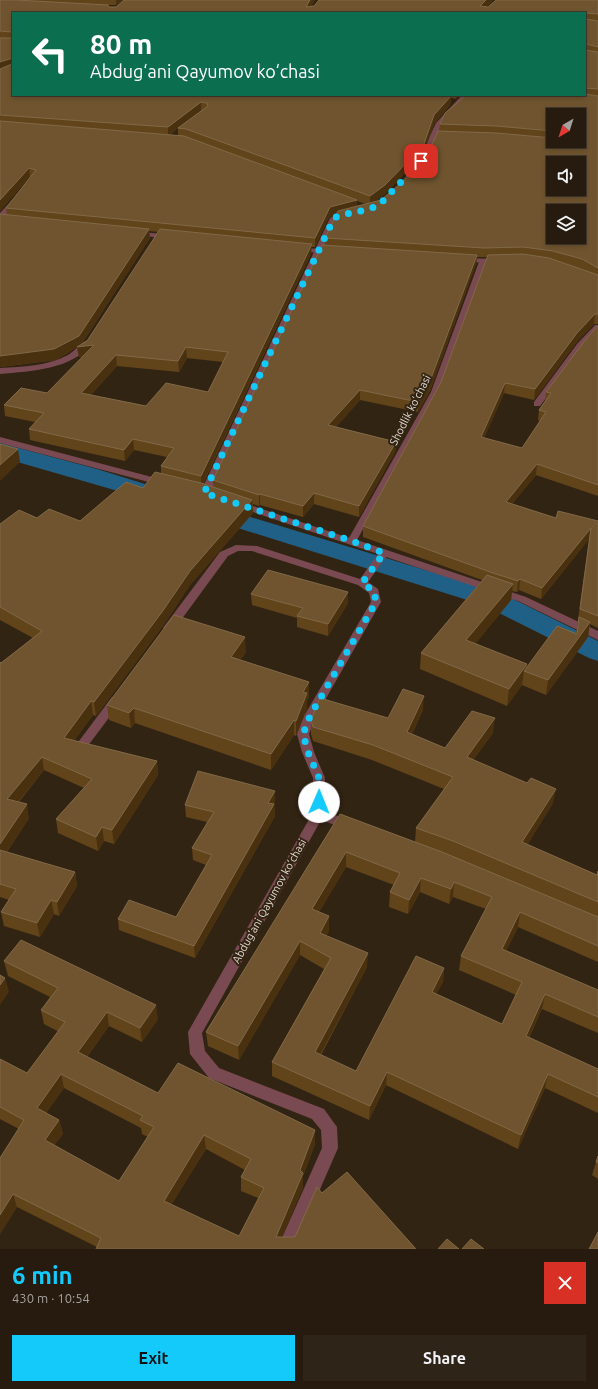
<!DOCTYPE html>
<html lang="en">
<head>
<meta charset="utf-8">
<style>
	:root { --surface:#261b0e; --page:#2e2417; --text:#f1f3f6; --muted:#a4a19e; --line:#42392e; --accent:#13cafb }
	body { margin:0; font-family:Ubuntu,sans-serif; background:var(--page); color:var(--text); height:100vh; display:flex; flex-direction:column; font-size:15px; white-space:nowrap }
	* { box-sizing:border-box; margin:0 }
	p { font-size:13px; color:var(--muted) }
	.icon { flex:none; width:22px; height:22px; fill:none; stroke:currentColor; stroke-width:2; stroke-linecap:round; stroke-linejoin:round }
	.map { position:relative; height:1249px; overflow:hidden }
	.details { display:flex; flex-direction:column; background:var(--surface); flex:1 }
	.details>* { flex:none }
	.banner { position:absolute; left:12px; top:12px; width:574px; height:84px; border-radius:0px; box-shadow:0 2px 6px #0003,0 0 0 1px var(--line); background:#0b6e4f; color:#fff; overflow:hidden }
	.needle { width:26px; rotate:219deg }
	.tools { position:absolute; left:546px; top:108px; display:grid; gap:8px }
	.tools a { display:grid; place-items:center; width:40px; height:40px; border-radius:0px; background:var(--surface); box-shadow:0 2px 6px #0003,0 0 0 1px var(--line); font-size:20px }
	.pin { position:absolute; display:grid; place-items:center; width:34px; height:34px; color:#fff; margin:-17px; border-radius:8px; box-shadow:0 2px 6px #0006 }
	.me { position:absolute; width:44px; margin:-22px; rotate:1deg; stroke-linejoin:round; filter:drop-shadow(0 0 3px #0008) }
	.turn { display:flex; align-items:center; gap:14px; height:84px; padding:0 12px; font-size:18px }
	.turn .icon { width:52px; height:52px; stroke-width:2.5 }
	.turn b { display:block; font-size:28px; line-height:34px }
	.round { display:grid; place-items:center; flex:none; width:42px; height:42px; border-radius:0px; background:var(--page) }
	.overview { display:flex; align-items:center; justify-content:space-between; height:68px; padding:0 12px }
	h1 { font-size:24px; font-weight:700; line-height:30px; color:var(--accent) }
	.button { display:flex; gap:8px; margin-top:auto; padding:8px 12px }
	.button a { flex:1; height:46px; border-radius:0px; background:var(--accent); color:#111; font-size:16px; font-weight:700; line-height:46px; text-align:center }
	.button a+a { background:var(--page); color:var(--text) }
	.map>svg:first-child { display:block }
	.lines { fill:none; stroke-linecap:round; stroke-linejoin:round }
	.canal { fill:#205f86; fill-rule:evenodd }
	.minor { fill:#7a4a52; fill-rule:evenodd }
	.tertiary { fill:#7a4a52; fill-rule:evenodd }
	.wall { fill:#62441b; fill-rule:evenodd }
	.shaded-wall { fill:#493110 }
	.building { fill:#6f542f; stroke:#816948; fill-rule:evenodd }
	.route { stroke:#13cafb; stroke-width:7; stroke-dasharray:0 12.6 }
	.labels { text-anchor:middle; stroke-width:4; stroke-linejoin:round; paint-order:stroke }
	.street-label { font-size:11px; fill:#e2d8ce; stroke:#322413 }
</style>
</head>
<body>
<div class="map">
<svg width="598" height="1249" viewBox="0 0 598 1249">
	<rect width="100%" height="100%" fill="#322413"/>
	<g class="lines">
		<!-- canal -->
		<path class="canal" d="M0,443L97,469L164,490L168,495L164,500L156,502L0,457Z
			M211,505L501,593L598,641V661L589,658L483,605L203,517L199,512L203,507Z"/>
		<!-- minor -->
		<path class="minor" d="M462,95H468L442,124L430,153L422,164H418L417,163L436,123Z
			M14,198L20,199L3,220H0V213Z
			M347,211L354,213L337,219L210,493L205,496L202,495L200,493L330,218Z
			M480,259L487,261L439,392L357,540L526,597L598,631V640L518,601L386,557L368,582L378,589L381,602L316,716L309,734L314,752L325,778L324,811L354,822L355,825L354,828L349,830L321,820L202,1033L205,1051L219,1068L324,1109L337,1127L338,1148L294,1249H277L322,1148L321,1130L312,1119L209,1078L190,1054L188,1032L312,814L313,778L302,752L297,734L304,716L371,602L369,593L358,585L252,551H238L228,556L173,631H165L163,628L220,552L236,545L257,546L360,579L378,554L235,506L233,504L235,502H241L349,538L431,392Z
			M595,325H598V332L583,348L540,406H534V402L577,344Z
			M88,340L92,343C72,370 31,371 0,374V368C23,367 47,366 68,355C75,351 81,342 88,340Z
			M0,437L167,481L169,483L164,486L0,443Z
			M116,696L120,697L122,700L120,703L84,751H76L74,748L76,745L112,697Z"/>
		<!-- tertiary -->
		<path class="tertiary" d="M132,231L172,235L176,237L172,239L135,235L131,233Z
			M293,247L333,250L337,252L333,254L296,251H293Z
			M459,258L501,259L505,261L501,263L462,262H459Z"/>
	</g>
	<!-- wall -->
	<path class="wall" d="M0,0H123L116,5H108L109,7H116L124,0H315L311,6H314L319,0H493L486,7H488L598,0V324H594L576,343L534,400L504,393L484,438L522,448L540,421L538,420L539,410L545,401L546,392L598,326V496L536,475L512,504L556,518L598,521V628L590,624L588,637L546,695L522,685L507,706L420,669L421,653L482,580L363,537V526L441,382L487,257H477L476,264L430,391L418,412L360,400L336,427L396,442L395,452L359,517L314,504L303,517L260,505L259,506L253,504V513L190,585L163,626L96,716L93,715L74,741L157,761L158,775L114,844L104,841L98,851L58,833L56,819L84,788L44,770L19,802L29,818L7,852L75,872L77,886L59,916L54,914L40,937L4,926L1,912L9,900L0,897V662L1,663L33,638L0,620V524L37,518L80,521L143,488L161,473V466L167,457L134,450L125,461L30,440L29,429L35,422L5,416L4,405L47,393L82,357H79L77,347L56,360L0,367V214L7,215L6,208L31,177H30L0,211ZM585,13V95L440,124L439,131L429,151L401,183L381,200L374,202L385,194L416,162L424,152L434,124L450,105L451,98L456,99L460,95H13ZM553,115L579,141H553ZM178,128V135H170ZM357,201L366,204L357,206ZM337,215L325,238V245L213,480V487L203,484L311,254V247H315L329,217ZM149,231L159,232L87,341L81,345L150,238ZM187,358L223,362L208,392L146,406L91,395L117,366L179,372ZM589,539L576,634L527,667V664L475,644L511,600L512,591L517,592L519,590L541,599Z
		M348,592V603L328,636L297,627V618L252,605L251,594Z
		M246,652L240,660L309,697L307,700V708L296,736L294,735L271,770L135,723L131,728L109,720L107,705Z
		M423,710L412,734L445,748L493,733L473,760L553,803L527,845L597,875L598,871V962L518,927L506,951L598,990V1033L542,1009L529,1038L598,1069V1113L545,1088L518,1149L386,1085L369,1120L272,1076V1062L324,969L300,955L239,1060L208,1046L206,1032L340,814L415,842L416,828L444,789L372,760L313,741L311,734V720L388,718ZM346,867L394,885L390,892L389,907L408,914L420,892L449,904L453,897L486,909L461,956L459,970L516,995L502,1024L436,994L443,982L444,968L356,1071L321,1055L367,967L326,936L329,931L319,912Z
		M275,803L274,804L275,816L195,958L119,930L118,919L176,917L206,865L193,860L192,848L207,822L186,817L185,805Z
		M4,961L158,1019L142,1042L109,1026L87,1057L158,1093L315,1130V1144L303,1176V1187L282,1237H295L322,1193L416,1249L97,1247L17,1207L0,1234V1158L19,1129L0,1119V1059L27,1073L59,1032L44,1024L41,1010L50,997L8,976ZM64,1088L141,1128L142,1134L148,1137L119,1181L54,1145L63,1134L59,1120L46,1113ZM206,1149L245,1170L241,1177V1191L258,1198L239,1236L171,1205Z
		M598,1156V1179L592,1175Z"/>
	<!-- shaded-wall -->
	<path class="shaded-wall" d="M116,0H123L116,5Z
		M310,0H315L307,13L306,7Z
		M486,0H493L480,13V6Z
		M13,58V66L0,70V62Z
		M456,95H460L456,99Z
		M451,96L450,105L434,124L424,152L416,162L385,194L370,205V196L434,115Z
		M201,102V111L168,136V127Z
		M29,168L30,177L0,211V200Z
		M357,200V209L329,217L315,247V238L330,207Z
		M149,229L150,238L80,346L94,345L95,355L79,357L77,347L56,360L0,367V356Z
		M312,244L311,254L201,487V476Z
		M477,255L476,264L430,391L418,412V402Z
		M595,314L594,324L576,343L534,400L535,389L577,333Z
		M186,347L187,358L179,372L178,361Z
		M116,355L117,366L83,404L81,393Z
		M505,383L504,393L480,448L481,437Z
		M360,390V400L328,436V425Z
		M133,439L134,450L125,461L124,450Z
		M396,442L395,452L359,517V506Z
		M18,449L20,462L0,481V465Z
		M537,464L536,475L505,513L506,502Z
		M314,493V504L303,517V506Z
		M260,494V505L259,506V495Z
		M252,500L253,513L190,585L163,626L96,716L94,702L190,571Z
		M591,528L589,539L541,599L542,588Z
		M520,579L519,590L517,592L518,581Z
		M513,584L511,600L465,657L466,640Z
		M348,592V603L328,636V624Z
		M590,622L588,637L546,695L548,680Z
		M245,637L246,652L231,672V657Z
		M527,664L526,671H524L522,685L507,706L509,689Z
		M309,682V697L307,700V708L296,736V721L303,692Z
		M424,696L423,710L406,746L407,732Z
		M91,701L93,715L66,752L64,738Z
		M134,708L135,723L131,728L129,713Z
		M495,718L493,733L465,772L467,757Z
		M294,720V735L271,770V754Z
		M42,757L44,770L10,812L7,799Z
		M157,761L158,775L114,844L112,830Z
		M556,789L553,803L520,857L522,842Z
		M275,791V803L271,811L274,804L275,816L195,958L194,946Z
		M27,804L29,818L0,862V844Z
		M102,827L104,841L98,851L96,837Z
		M346,852V867L312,924V909Z
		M75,872L77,886L59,916L57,902Z
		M421,878L420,892L408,914L409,900Z
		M454,882L453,897L449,904L451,889Z
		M51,900L54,914L40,937L37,923Z
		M520,912L518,927L500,964L502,949Z
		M329,916V931L320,948V933Z
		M300,941V955L239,1060L238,1046Z
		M368,953L367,967L314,1066L315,1052Z
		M444,968L443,982L430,1006L432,992Z
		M5,978L9,992L0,1005V985Z
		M545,994L542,1009L523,1050L526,1036Z
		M156,1005L158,1019L142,1042L140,1028Z
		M107,1012L109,1026L80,1066L78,1052Z
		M387,1072L386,1085L369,1120L370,1106Z
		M61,1074L64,1088L40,1122L37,1108Z
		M548,1074L545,1088L518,1149L521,1135Z
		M59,1120L63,1134L48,1154L45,1140Z
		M315,1130V1144L303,1176V1187L277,1249L276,1237Z
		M204,1135L206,1149L165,1215L164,1201Z
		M13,1194L17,1207L0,1234V1215Z"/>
	<!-- building -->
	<path class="building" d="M0,0H16L108,5L109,7H116L124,0H310L306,7L314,6L319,0H486L480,6L488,7L496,0H598V14L586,13L585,17V13H13V95H446L451,96L434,115L424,144L416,153L385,185L370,196L186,129L178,128L208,106L207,103L201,102L168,127L0,115V69L12,64L13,58L0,62V38H13L12,32L0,31Z
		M585,19L598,21V47L586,44L585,50Z
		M585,50L598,52V89L585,88Z
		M585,94L598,96V268L582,259L553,251L523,247L484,248L325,238L338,211L381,200L401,183L429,151L438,131L496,133L553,138V141H579V115H553V131L496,126L440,124L445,113L463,98L465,95H585ZM553,163H579V189H553ZM553,211H579V237H553Z
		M0,121L184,136L357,200L330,207L315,238L6,208L36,170L29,168L0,200Z
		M0,214L149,229L79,336L54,349L0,356Z
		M160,229L312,244L201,476L161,466L174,448L133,439L124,450L29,429L44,413L4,405L21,388L47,393L94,345L77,347L87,341ZM186,347L228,352L208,392L166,383L146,406L81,393L116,355L178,361Z
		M322,245L477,255L430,381L418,402L360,390L328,425L396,442L359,506L314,493L303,506L260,494L259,495L213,480Z
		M523,254L549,258L598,275V314H595L577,333L535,389L505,383L481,437L522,448L546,412L539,410L551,393L546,392L586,339L598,326V485L537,464L506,502L556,518L558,511L598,521V616L580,609L591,528L542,588L520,579L518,581L493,573L363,526L441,382L488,255Z
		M0,444L18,449L0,465Z
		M155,472L201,483L252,500L190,571L162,612L94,702L91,701L64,738L157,761L112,830L102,827L96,837L56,819L92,779L42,757L7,799L27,804L0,844V662L1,663L42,631L0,607V524L19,510L37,518L49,509L80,521L126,482L143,488Z
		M268,570L348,592L328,624L297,616L303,608L251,594Z
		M487,575L513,584L466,640L527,664L509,689L421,653Z
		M174,615L245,637L231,657L309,682L303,692L307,693L296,721L294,720L271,754L134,708L129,713L107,705Z
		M579,617L590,622L548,680L524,671L557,626L577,634Z
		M403,689L424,696L407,732L445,748L472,711L495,718L467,757L527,783L531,778L556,789L522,842L597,875L598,871V902L453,841L416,828L453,777L373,745L313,727L311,720L320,698L388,718Z
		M198,771L275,791L268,803L274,804L194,946L118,919L129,900L176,917L212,855L192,848L214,812L185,805Z
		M340,814L442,852L598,917V946L520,912L502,949L598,990V1017L545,994L526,1036L598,1069V1097L548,1074L521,1135L387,1072L370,1106L272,1062L331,958L300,941L238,1046L206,1032ZM346,852L400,873L390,892L409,900L421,878L451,889L454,882L492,897L461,956L522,982L502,1024L432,992L444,968L416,956L356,1071L315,1052L368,953L320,933L329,916L312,909Z
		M0,850L75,872L57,902L51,900L37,923L1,912L16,889L0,884Z
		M21,940L156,1005L140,1028L107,1012L78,1052L158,1093L178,1063L315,1130L300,1170L303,1173L276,1237H295L317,1187L322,1193L347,1172L416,1249H96L101,1238L13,1194L0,1215V1158L24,1120L0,1107V1059L27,1073L65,1022L41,1010L58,988L4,961ZM61,1074L143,1116L140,1120L154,1127L119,1181L45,1140L59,1120L37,1108ZM204,1135L251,1159L241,1177L264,1188L239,1236L164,1201Z
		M0,975L5,978L0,985Z
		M598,1156V1163L596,1162Z
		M598,1232V1249H589Z
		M447,1239L459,1249H438Z
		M471,1239L484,1249H462Z"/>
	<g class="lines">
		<!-- route -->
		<path class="route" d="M319,802V778L308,752L303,734L310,716L376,602L374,591L362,583L384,553L352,541L204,493L334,218C348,212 365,212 379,205L421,161"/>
	</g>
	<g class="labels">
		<!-- street labels -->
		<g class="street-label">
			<text transform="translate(410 410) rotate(-63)" y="4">Shodlik ko‘chasi</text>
			<text transform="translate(269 901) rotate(-61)" y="4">Abdug‘ani Qayumov ko‘chasi</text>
		</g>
	</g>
</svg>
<div class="tools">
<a><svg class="needle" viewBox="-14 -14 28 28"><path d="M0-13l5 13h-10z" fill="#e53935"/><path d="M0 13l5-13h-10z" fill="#a4a19e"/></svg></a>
<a><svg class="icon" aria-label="sound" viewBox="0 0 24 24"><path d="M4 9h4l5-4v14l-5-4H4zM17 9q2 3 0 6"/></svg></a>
<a><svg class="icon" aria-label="layers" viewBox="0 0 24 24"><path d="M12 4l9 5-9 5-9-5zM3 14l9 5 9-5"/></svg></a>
</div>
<div class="pin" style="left:421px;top:161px;background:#d93025"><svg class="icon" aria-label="arrive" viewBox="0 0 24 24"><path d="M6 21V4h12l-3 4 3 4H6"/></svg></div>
<svg class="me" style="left:319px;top:802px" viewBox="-20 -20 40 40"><circle r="19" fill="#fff"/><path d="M0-13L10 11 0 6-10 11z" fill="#13cafb"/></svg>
<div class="banner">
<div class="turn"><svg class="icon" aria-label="left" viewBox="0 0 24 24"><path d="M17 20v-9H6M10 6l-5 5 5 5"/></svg><div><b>80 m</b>Abdug‘ani Qayumov ko‘chasi</div></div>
</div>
</div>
<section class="details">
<div class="overview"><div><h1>6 min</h1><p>430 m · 10:54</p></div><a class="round" style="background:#d93025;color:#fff"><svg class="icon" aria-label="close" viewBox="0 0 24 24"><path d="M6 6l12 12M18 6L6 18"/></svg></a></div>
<div class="button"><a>Exit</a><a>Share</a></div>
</section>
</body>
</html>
